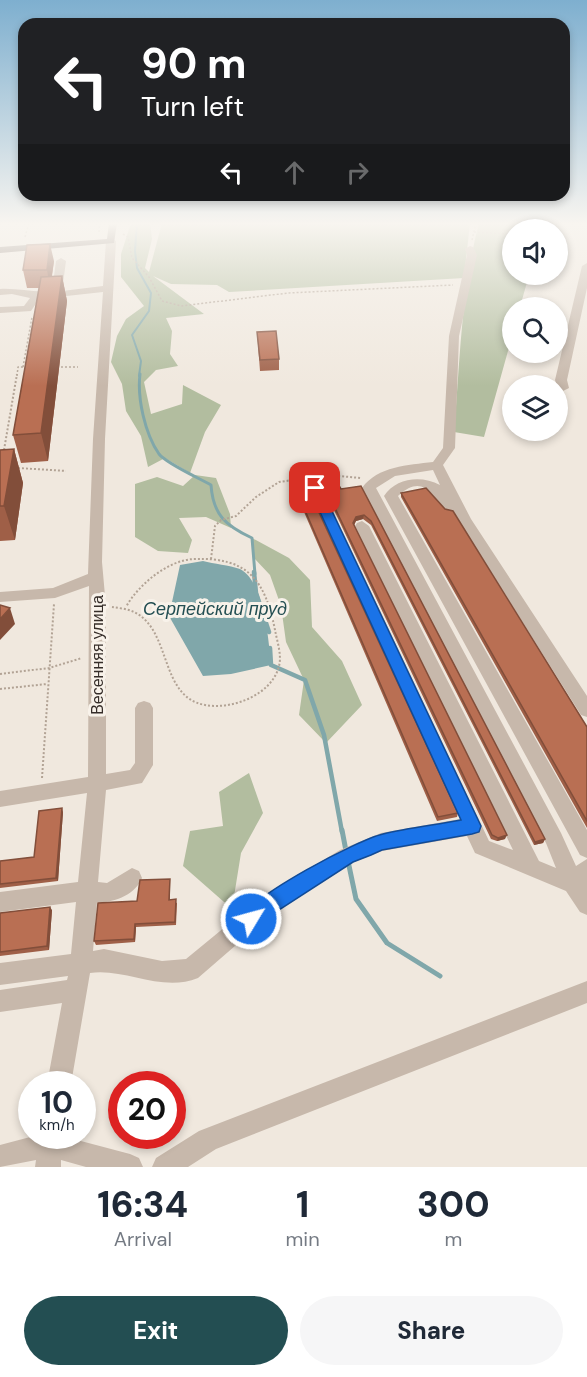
<!DOCTYPE html>
<html lang="en">
<head>
<meta charset="utf-8">
<style>
	:root { --surface:#fff; --page:#f6f6f7; --text:#1f2937; --muted:#747a83; --accent:#234e52 }
	body { margin:0; font-family:"DM Sans",sans-serif; background:var(--page); color:var(--text); height:100vh; display:flex; flex-direction:column; font-size:22px; white-space:nowrap }
	* { box-sizing:border-box; margin:0 }
	p { font-size:20px; color:var(--muted) }
	.icon { flex:none; width:33px; height:33px; fill:none; stroke:currentColor; stroke-width:2; stroke-linecap:round; stroke-linejoin:round }
	.map { position:relative; height:1167px; overflow:hidden }
	.side { display:flex; flex-direction:column; background:var(--surface); flex:1 }
	.side>* { flex:none }
	.hud { position:absolute; left:18px; top:18px; width:552px; height:183px; border-radius:18px; box-shadow:0 3px 9px #0003; background:#202124; color:#fff; overflow:hidden }
	.fabs { position:absolute; left:502px; top:219px; display:grid; gap:12px }
	.fabs a { display:grid; place-items:center; width:66px; height:66px; border-radius:50%; background:var(--surface); box-shadow:0 3px 9px #0003; font-size:30px }
	.speed { position:absolute; left:18px; top:1071px; display:flex; gap:12px; font-size:30px; font-weight:700; text-align:center }
	.speed>* { display:grid; place-content:center; width:78px; height:78px; border-radius:50%; background:var(--surface); box-shadow:0 3px 9px #0003; line-height:1 }
	.speed small { font-size:15px; font-weight:400 }
	.speed .limit { border:9px solid #d22; background:#fff; color:#111 }
	.pin { position:absolute; display:grid; place-items:center; width:51px; height:51px; color:#fff; margin:-26px; border-radius:12px; box-shadow:0 3px 9px #0006 }
	.me { position:absolute; width:66px; margin:-33px; rotate:53deg; stroke-linejoin:round; filter:drop-shadow(0 0 4px #0008) }
	.turn { display:flex; align-items:center; gap:21px; height:126px; padding:0 24px; font-size:27px }
	.turn .icon { width:78px; height:78px; stroke-width:2.5 }
	.turn b { display:block; font-size:42px; line-height:51px }
	.lanes { display:flex; align-items:center; height:57px; padding:0 24px; background:#0003; justify-content:center; gap:30px; direction:ltr }
	.lanes .off { opacity:.35 }
	.eta { display:flex; justify-content:space-evenly; align-items:center; height:102px; text-align:center }
	.eta b { font-size:36px; font-weight:800; line-height:42px }
	.action { display:flex; gap:12px; margin-top:auto; padding:12px 24px }
	.action a { flex:1; height:69px; border-radius:36px; background:var(--accent); color:#fff; font-size:24px; font-weight:800; line-height:69px; text-align:center }
	.action a+a { background:var(--page); color:var(--text) }
	.map>svg:first-child { display:block }
	.green { fill:#b2bd9f }
	.water { fill:#80a7aa }
	.lines { fill:none; stroke-linecap:round; stroke-linejoin:round }
	.stream-far3 { stroke:#80a7aa; stroke-width:2 }
	.stream-far2 { stroke:#80a7aa; stroke-width:3 }
	.stream-far1 { stroke:#80a7aa; stroke-width:4.5 }
	.stream { stroke:#80a7aa; stroke-width:5 }
	.path-far1 { stroke:#b2a395; stroke-width:1.5; stroke-dasharray:2 2; stroke-linecap:butt }
	.path { stroke:#b2a395; stroke-width:2; stroke-dasharray:2 2; stroke-linecap:butt }
	.minor { fill:#c7b8ab; fill-rule:evenodd }
	.major { fill:#75655c; fill-rule:evenodd }
	.wall { fill:#9f5f47 }
	.shaded-wall { fill:#824e3a }
	.building { fill:#b96f53; stroke:#824e3a; stroke-width:1.5 }
	.route { fill:#1a73e8; stroke:#114b97; stroke-width:1.5 }
	.labels { text-anchor:middle; stroke-width:6; stroke-linejoin:round; paint-order:stroke }
	.street-label { font-size:16px; fill:#352d29; stroke:#f8f2ea }
	.water-label { font-size:18px; font-style:italic; fill:#234e52; stroke:#f8f2ea }
</style>
</head>
<body>
<div class="map">
<svg width="587" height="1167" viewBox="0 0 587 1167">
	<rect width="100%" height="100%" fill="#f0e8de"/>
	<!-- green -->
	<path class="green" d="M131,223H150L152,239L145,268L149,272L162,223H470L464,278L229,292L217,285L171,284L153,276L204,314L166,318L172,331L170,354L178,366L156,370L144,382L151,414L182,404L183,385L221,405L205,432L190,473L165,458L148,467L141,436L126,411L122,384L111,362L117,336L126,319L144,306L121,277V254Z
		M479,223H544L542,229L513,230V274L529,275L520,307L513,308V333L484,437L454,432C460,363 461,290 479,223Z
		M195,475L216,478L230,514L231,528L206,517L179,518L192,540L188,553L158,551L135,537V484L157,477L183,486Z
		M252,538L289,558L310,580L312,627L342,661L362,705L326,743L299,715L304,680L286,642L281,606L270,575L253,557Z
		M249,773L263,813L241,853L232,909L183,866L190,831L223,826L219,792Z"/>
	<!-- water -->
	<path class="water" d="M203,561C214,564 229,565 240,569C264,581 269,641 271,665L231,674L203,676L169,616L180,565Z"/>
	<g class="lines">
		<!-- stream-far3 -->
		<path class="stream-far3" d="M137,223L135,251L137,268L151,293L149,311L132,335L141,361L139,376"/>
		<!-- stream-far2 -->
		<path class="stream-far2" d="M140,374C137,398 145,434 159,454C167,464 199,478 211,485C213,515 226,526 252,538L255,574"/>
		<!-- stream-far1 -->
		<path class="stream-far1" d="M254,572L256,593L269,632
			M270,648L271,665L305,680L324,735L342,832"/>
		<!-- stream -->
		<path class="stream" d="M342,830L346,851
			M348,861L356,899L387,943L440,976"/>
		<!-- path-far1 -->
		<path class="path-far1" d="M99,232L100,223
			M474,232L513,234
			M123,234L128,237L132,258L149,277L162,301L181,306L288,293L453,285
			M25,237L29,223
			M472,240L476,223
			M23,367L32,317
			M57,367H78
			M17,376L18,367H28"/>
		<!-- path -->
		<path class="path" d="M4,450L17,374
			M18,468L66,471
			M211,559L215,526L221,520L236,516L256,497L279,482L327,475L361,478
			M112,607C119,608 128,609 134,612C172,630 159,697 205,705C232,710 272,695 279,666C282,655 277,641 275,630C265,580 248,557 194,559C168,560 138,585 126,607
			M0,674L49,668L82,658
			M0,689L47,684
			M42,778L54,604"/>
		<!-- minor -->
		<path class="minor" d="M111,238L116,241L105,439L102,562L106,607V774L130,770L135,763V708L138,703L144,701L150,703L153,708V765L142,783L106,790L98,882L107,883L132,868L139,871L142,878C135,895 114,903 97,902L93,951L104,949L162,961L186,959L259,899L340,850L381,833L460,819L308,488L315,484L322,488L489,841L513,850L355,526L357,523L362,521L369,526L539,861L556,868L546,843L362,488C378,466 408,465 433,462L443,448L449,336L467,255L465,249L470,246L473,247L477,255L459,336L455,448L443,465L471,519L587,696V717L581,715L454,513L446,512C432,495 423,473 398,496L587,830V858L580,855L384,496C396,478 421,475 440,485L433,470L395,476L376,488L561,833L576,866L587,859V915L580,912L566,891L475,853L467,836L382,851L354,862L273,913L198,978C162,993 126,968 90,973L71,1084H47L62,1003L0,1012V990L67,980L68,976L0,985V963L71,954L76,902L0,912V892L78,882L87,793L0,807V791L88,777L89,586L55,598L0,602V592L53,588L88,574L93,439L103,292L39,299L31,311L0,313V307L24,306L30,298L12,294L0,295V289C18,288 34,293 52,291L56,261L61,258L66,261L62,291L103,286L106,241Z
			M587,263V288L567,380L569,388L563,391L558,389L555,380L582,266Z
			M587,981V1003L216,1149L188,1167H152L156,1158L199,1131Z
			M34,1136H62L130,1154L139,1158L143,1167H86L61,1160V1167H35L36,1160L0,1167V1145Z"/>
		<!-- major -->
		<path class="major" d="M109,223H117L114,243L0,253V247L107,239Z"/>
	</g>
	<!-- wall -->
	<path class="wall" d="M54,261L52,276H62L67,301L48,461L21,463L13,435L39,288H27L23,270Z
		M257,332L279,359V370L260,371Z
		M14,449L23,483L15,540L0,541V450Z
		M322,481L341,489L361,486L545,839L543,843L534,845L371,525L363,519L356,521L354,525L505,839L497,841L491,839L322,485Z
		M401,493L587,727V828L401,497Z
		M304,508L458,813L457,817L437,821L304,512Z
		M63,812L58,881L0,888V861L34,857Z
		M170,883V900L177,903L176,925L136,927L135,942L96,945L94,941L137,901Z
		M52,910L49,950L0,956V913Z"/>
	<!-- shaded-wall -->
	<path class="shaded-wall" d="M50,244L54,261L50,287L47,270Z
		M62,276L67,301L48,461L41,433Z
		M14,449L23,483L15,540L4,506Z
		M364,515L363,519L356,521L353,527V523L356,517Z
		M10,608L15,624L0,640V619Z
		M62,808L63,812L58,881L56,878Z
		M507,835L505,839L497,841L498,838Z
		M545,839L543,843L534,845L535,842Z
		M50,907L52,910L49,950L47,946Z
		M135,924L136,927L135,942L134,939Z"/>
	<!-- building -->
	<path class="building" d="M50,244L47,270H23L27,245Z
		M62,276L41,433L13,435L41,277Z
		M276,331L279,359L260,360L257,332Z
		M14,449L4,506H0V450Z
		M335,479L341,489L361,486L545,839L535,842L371,521L364,515L356,517L353,523L507,835L498,838L492,835L322,481Z
		M426,488L445,509L453,511L587,727V821L401,493Z
		M316,506L458,813L438,817L304,508Z
		M0,605L10,608L0,619Z
		M62,808L56,878L0,884V861L34,857L39,811Z
		M170,879L169,900L176,899L175,922L135,924L134,939L94,941L98,903L137,901L140,880Z
		M50,907L47,946L0,952V913Z"/>
	<!-- sky -->
	<linearGradient id="sky" x2="0" y2="1"><stop stop-color="#7eafcf"/><stop offset="0.58" stop-color="#f8f5f0"/><stop offset="1" stop-color="#f8f5f0" stop-opacity="0"/></linearGradient>
	<rect width="587" height="386" fill="url(#sky)"/>
	<!-- route -->
	<path class="route" d="M315,484L321,488L481,826L479,832L472,834L382,850L371,855L353,862L251,928L244,925L241,919C251,896 357,840 383,834C408,828 435,825 461,820L309,488Z"/>
	<g class="labels">
		<!-- street labels -->
		<g class="street-label">
			<text transform="translate(97 655) rotate(-90)" y="6">Весенняя улица</text>
		</g>
		<!-- water labels -->
		<g class="water-label">
			<text x="215" y="615">Серпейский пруд</text>
		</g>
	</g>
</svg>
<div class="fabs">
<a><svg class="icon" aria-label="sound" viewBox="0 0 24 24"><path d="M4 9h4l5-4v14l-5-4H4zM17 9q2 3 0 6"/></svg></a>
<a><svg class="icon" aria-label="search" viewBox="0 0 24 24"><circle cx="10" cy="10" r="6"/><path d="M15 15l6 6"/></svg></a>
<a><svg class="icon" aria-label="layers" viewBox="0 0 24 24"><path d="M12 4l9 5-9 5-9-5zM3 14l9 5 9-5"/></svg></a>
</div>
<div class="speed"><div>10<small>km/h</small></div><div class="limit">20</div></div>
<div class="pin" style="left:315px;top:488px;background:#d93025"><svg class="icon" aria-label="arrive" viewBox="0 0 24 24"><path d="M6 21V4h12l-3 4 3 4H6"/></svg></div>
<svg class="me" style="left:251px;top:919px" viewBox="-20 -20 40 40"><circle r="17" fill="#1a73e8" stroke="#fff" stroke-width="3"/><path d="M0-11L8 9 0 5-8 9z" fill="#fff"/></svg>
<div class="hud">
<div class="turn"><svg class="icon" aria-label="left" viewBox="0 0 24 24"><path d="M17 20v-9H6M10 6l-5 5 5 5"/></svg><div><b>90 m</b>Turn left</div></div>
<div class="lanes"><svg class="icon" aria-label="left" viewBox="0 0 24 24"><path d="M17 20v-9H6M10 6l-5 5 5 5"/></svg><svg class="icon off" aria-label="ahead" viewBox="0 0 24 24"><path d="M12 20V5M6 11l6-6 6 6"/></svg><svg class="icon off" aria-label="right" viewBox="0 0 24 24"><path d="M7 20v-9h11M14 6l5 5-5 5"/></svg></div>
</div>
</div>
<section class="side">
<div class="eta">
<div><b>16:34</b><p>Arrival</p></div>
<div><b>1</b><p>min</p></div>
<div><b>300</b><p>m</p></div>
</div>
<div class="action"><a>Exit</a><a>Share</a></div>
</section>
</body>
</html>
